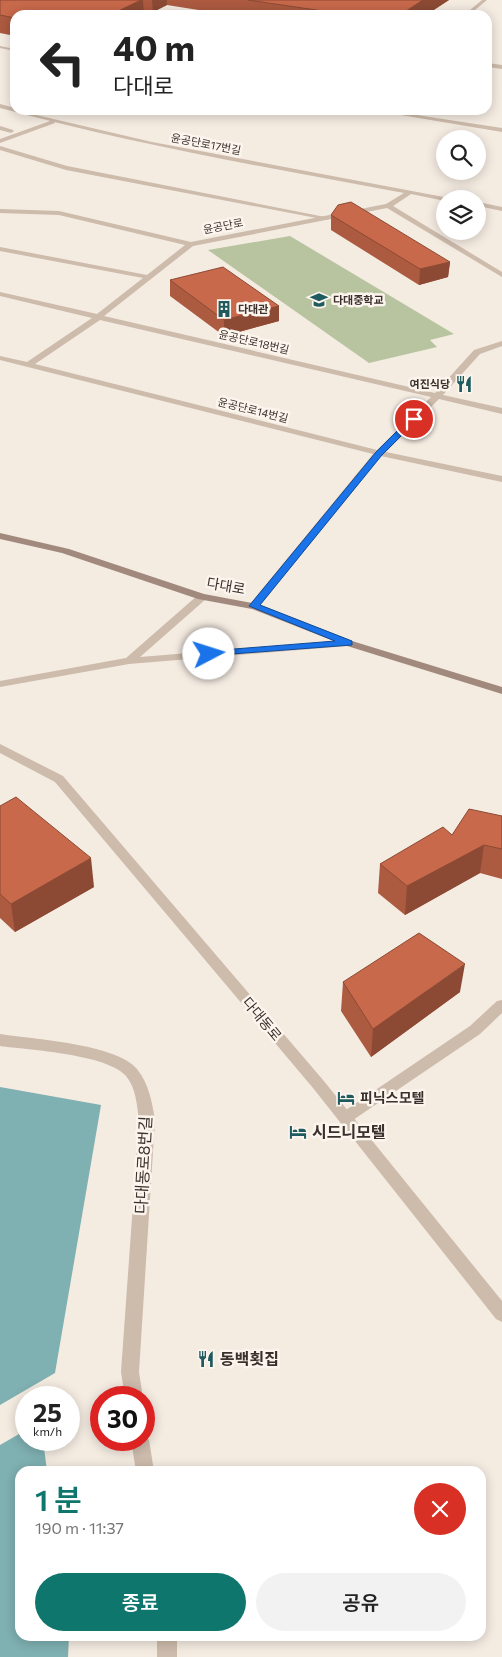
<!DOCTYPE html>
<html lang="ko">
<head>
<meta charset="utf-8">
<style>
	:root { --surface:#fff; --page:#f2f2f2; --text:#222; --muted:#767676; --accent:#0f766e }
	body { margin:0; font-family:Commissioner,"Noto Sans KR",sans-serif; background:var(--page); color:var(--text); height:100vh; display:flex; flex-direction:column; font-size:19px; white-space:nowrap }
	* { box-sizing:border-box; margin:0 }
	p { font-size:16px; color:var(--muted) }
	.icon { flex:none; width:28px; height:28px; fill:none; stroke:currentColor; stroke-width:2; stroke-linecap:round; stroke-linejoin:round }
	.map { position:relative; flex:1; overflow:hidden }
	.details { position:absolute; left:15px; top:1466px; width:471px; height:175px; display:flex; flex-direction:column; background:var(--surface); border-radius:15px; box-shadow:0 2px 12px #0003 }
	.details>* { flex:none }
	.top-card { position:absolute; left:10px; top:10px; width:482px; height:105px; border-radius:15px; box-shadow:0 2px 12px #0003; background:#fff; color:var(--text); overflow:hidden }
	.controls { position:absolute; left:436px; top:130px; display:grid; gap:10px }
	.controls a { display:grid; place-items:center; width:50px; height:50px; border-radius:50%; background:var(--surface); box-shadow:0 2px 12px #0003; font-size:25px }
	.speed { position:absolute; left:15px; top:1386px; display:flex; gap:10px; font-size:25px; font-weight:700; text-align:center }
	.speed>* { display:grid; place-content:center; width:65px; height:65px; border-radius:50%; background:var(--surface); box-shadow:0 2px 12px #0003; line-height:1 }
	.speed small { font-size:12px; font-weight:400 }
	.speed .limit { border:8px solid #d22; background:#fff; color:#111 }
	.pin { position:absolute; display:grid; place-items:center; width:42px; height:42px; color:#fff; margin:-21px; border:2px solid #fff; border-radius:50%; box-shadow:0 1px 5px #0007 }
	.me { position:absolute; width:55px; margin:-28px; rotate:85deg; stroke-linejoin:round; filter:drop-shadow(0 0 4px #0008) }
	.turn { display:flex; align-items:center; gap:18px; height:105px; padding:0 20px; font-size:22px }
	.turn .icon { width:65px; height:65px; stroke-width:2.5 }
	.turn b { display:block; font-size:35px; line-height:42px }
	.round { display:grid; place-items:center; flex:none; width:52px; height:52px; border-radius:26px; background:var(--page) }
	.summary { display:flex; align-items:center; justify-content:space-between; height:85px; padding:0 20px }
	h1 { font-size:30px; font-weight:600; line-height:38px; color:var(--accent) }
	.primary-button { display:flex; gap:10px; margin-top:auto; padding:10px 20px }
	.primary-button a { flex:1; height:58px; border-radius:30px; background:var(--accent); color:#fff; font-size:20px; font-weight:600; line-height:58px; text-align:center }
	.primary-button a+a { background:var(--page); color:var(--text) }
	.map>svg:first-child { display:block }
	.green { fill:#b8c4a0 }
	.water { fill:#7fb0b2 }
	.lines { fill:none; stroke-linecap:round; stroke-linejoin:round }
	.service { fill:#cdbbac; fill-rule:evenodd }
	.minor { fill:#cdbbac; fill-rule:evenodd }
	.tertiary { fill:#cdbbac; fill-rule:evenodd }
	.secondary { fill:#a18a7d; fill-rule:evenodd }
	.wall { fill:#ac5a40 }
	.shaded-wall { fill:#8c4a34 }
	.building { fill:#c8694b; stroke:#8c4a34 }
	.route { fill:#1a73e8; stroke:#114b97 }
	.labels { text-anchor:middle; stroke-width:5; stroke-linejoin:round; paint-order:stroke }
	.far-street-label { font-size:11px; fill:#3b302b; stroke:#fbf5ee }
	.far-poi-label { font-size:11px; font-weight:bold; fill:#3b302b; stroke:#fbf5ee; text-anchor:start }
	.street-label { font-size:14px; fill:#3b302b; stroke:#fbf5ee }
	.poi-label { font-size:14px; font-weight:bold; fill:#3b302b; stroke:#fbf5ee; text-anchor:start }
	.near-poi-label { font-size:16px; font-weight:bold; fill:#3b302b; stroke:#fbf5ee; text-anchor:start }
	.near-street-label { font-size:16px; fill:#3b302b; stroke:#fbf5ee }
</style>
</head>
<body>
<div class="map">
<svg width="502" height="1657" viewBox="0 0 502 1657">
	<rect width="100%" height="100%" fill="#f4ebe1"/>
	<!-- green -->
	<path class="green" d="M290,236L454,334L430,340L437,347L369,363L208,250Z"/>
	<!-- water -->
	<path class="water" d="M0,1087L101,1105L55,1373L0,1405Z
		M26,1430V1440H43L47,1471H20V1636H69L68,1657H0V1445Z"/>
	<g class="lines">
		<!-- service -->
		<path class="service" d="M482,0H487L469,15H464Z
			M0,46L15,49V51L0,48Z
			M371,110H384L502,128V132Z
			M53,120L55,123L0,143V139Z
			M0,146L67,166L330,218L327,220L66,170L0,150Z"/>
		<!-- minor -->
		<path class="minor" d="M128,9L154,13L157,15L126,12Z
			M488,63L502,65V69L488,67Z
			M0,104L15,108V110L152,142L449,198L445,199V201L411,194L393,206L502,272V277L387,208L193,246L104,316L435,393L474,350L502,341V346L480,354L443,395L502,408V414L439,399L386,452L502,476V482L381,456L258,608H250L249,606L250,604L373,454L0,360V356L27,362L92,318L0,296V292L97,314L143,278L0,251V247L147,275L185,245L59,215L0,213V209L59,211L191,242L386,204L404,193C268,168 133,144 0,108ZM100,320L431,397L377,450L35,364Z
			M0,126L13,130L14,131L11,133L0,130Z
			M478,202L502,207V211L478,206Z
			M202,594L207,597L206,599L140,657L348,640L353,643L348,646L129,664L0,687V681L126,658L198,595Z
			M502,1000V1013L480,1034L350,1122L345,1124L340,1122L337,1118L340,1114L470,1026L497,1001Z
			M0,1034C32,1039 117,1044 137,1069C149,1084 152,1102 155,1120L139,1372L143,1398H125L121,1372L139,1120C137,1105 136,1088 126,1076C107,1054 29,1050 0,1046Z
			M144,1433L149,1440L154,1471H136L131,1440H144Z
			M157,1636H177V1657H157Z"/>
		<!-- tertiary -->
		<path class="tertiary" d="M0,744L63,776L323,1080L502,1301V1322L496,1319L313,1088L55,782L0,753Z"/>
		<!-- secondary -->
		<path class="secondary" d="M0,533L69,549L204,594L258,604L352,641L502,687V694L344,645L252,609L198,599L62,553L0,539Z"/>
	</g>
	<!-- wall -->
	<path class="wall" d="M0,0H449L426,15H230L167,5L153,12L144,11V15H15V36L0,33Z
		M331,215L450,262L448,277L419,285L331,230Z
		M170,280L279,306V321L224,336L170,296Z
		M0,806L94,887L15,932L0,918Z
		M502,816V879L480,873L405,915L378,893L380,864Z
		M343,982L460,992L371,1057L341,1011Z"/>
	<!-- shaded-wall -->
	<path class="shaded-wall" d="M141,0H143L144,15H110Z
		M152,0H167V5L153,12Z
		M423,0H449L426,15H400Z
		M35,10V15H23Z
		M450,262L448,277L419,285L420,269Z
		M279,306V321L224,336V320Z
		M484,845L480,873L405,915L407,886Z
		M91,858L94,887L15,932L11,904Z
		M465,964L460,992L371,1057L373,1029Z"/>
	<!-- building -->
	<path class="building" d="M0,0H141L110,15H39L35,10L23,15H15V18L0,15Z
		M248,0H423L400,15H350Z
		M351,202L450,262L420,269L331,215L338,205Z
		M223,267L279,306L224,320L170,280Z
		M16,797L91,858L11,904L0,894V806Z
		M469,809L502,816V849L484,845L407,886L380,864L443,827L452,835Z
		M419,933L465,964L373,1029L343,982Z"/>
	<!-- route -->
	<path class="route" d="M411,417L418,419L382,455L260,605L352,641V645L205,656V652L209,651L335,641L249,606L376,452Z"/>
	<!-- icons -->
	<defs>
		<g id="school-bare" transform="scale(1.35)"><path d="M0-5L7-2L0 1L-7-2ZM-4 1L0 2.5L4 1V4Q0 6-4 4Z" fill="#1f5a5e" stroke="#fbf5ee" stroke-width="2.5" paint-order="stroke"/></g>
		<g id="building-bare" transform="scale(1.35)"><path d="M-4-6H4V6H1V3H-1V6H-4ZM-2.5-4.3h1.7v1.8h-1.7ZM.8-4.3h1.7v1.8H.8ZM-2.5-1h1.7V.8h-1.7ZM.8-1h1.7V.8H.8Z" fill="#1f5a5e" stroke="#fbf5ee" stroke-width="2.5" paint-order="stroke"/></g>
		<g id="restaurant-bare" transform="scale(1.35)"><path d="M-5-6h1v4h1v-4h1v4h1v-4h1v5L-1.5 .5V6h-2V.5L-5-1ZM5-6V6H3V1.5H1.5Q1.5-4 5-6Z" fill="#1f5a5e" stroke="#fbf5ee" stroke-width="2.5" paint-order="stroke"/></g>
		<g id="hotel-bare" transform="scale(1.35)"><path d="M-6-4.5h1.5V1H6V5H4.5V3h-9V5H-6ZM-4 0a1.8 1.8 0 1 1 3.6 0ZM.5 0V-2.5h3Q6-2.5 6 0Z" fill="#1f5a5e" stroke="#fbf5ee" stroke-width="2.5" paint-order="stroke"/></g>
	</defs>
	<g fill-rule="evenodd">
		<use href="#school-bare" x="319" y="300"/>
		<use href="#building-bare" x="224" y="309"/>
		<use href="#restaurant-bare" x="464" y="384"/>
		<use href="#hotel-bare" x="346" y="1098"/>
		<use href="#hotel-bare" x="298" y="1132"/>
		<use href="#restaurant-bare" x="206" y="1359"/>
	</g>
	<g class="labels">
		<!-- far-street labels -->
		<g class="far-street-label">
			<text transform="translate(206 144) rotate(11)" y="4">윤공단로17번길</text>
			<text transform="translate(223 226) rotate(-11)" y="4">윤공단로</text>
			<text transform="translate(254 342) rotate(13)" y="4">윤공단로18번길</text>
			<text transform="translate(253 410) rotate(14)" y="4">윤공단로14번길</text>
		</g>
		<!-- far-poi labels -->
		<g class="far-poi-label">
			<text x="333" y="304">다대중학교</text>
			<text x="238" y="313">다대관</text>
			<text x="450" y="388" text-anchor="end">여진식당</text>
		</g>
		<!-- street labels -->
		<g class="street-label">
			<text transform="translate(226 586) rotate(10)" y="5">다대로</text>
			<text transform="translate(262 1019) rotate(50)" y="5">다대동로</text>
		</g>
		<!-- poi labels -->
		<g class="poi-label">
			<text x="360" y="1103">피닉스모텔</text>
		</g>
		<!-- near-poi labels -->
		<g class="near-poi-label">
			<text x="312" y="1138">시드니모텔</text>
			<text x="220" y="1365">동백횟집</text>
		</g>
		<!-- near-street labels -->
		<g class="near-street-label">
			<text transform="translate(143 1165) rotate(-87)" y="6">다대동로8번길</text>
		</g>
	</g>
</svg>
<div class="controls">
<a><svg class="icon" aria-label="search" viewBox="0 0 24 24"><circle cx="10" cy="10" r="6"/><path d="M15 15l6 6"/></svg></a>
<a><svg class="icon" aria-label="layers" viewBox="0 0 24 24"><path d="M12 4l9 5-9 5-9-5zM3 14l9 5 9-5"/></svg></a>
</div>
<div class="speed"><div>25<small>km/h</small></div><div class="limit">30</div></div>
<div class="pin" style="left:414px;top:419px;background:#d93025"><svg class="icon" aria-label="arrive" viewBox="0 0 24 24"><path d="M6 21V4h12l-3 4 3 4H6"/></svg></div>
<svg class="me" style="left:209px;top:654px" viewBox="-20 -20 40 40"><circle r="19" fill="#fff"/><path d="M0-13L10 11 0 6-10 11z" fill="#1a73e8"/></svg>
<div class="top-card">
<div class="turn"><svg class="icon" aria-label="left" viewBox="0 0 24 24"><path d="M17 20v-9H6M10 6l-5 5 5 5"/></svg><div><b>40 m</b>다대로</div></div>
</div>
<section class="details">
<div class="summary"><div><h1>1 분</h1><p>190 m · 11:37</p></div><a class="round" style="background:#d93025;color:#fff"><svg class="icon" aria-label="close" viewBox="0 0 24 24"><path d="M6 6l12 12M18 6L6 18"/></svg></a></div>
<div class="primary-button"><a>종료</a><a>공유</a></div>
</section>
</div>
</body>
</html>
